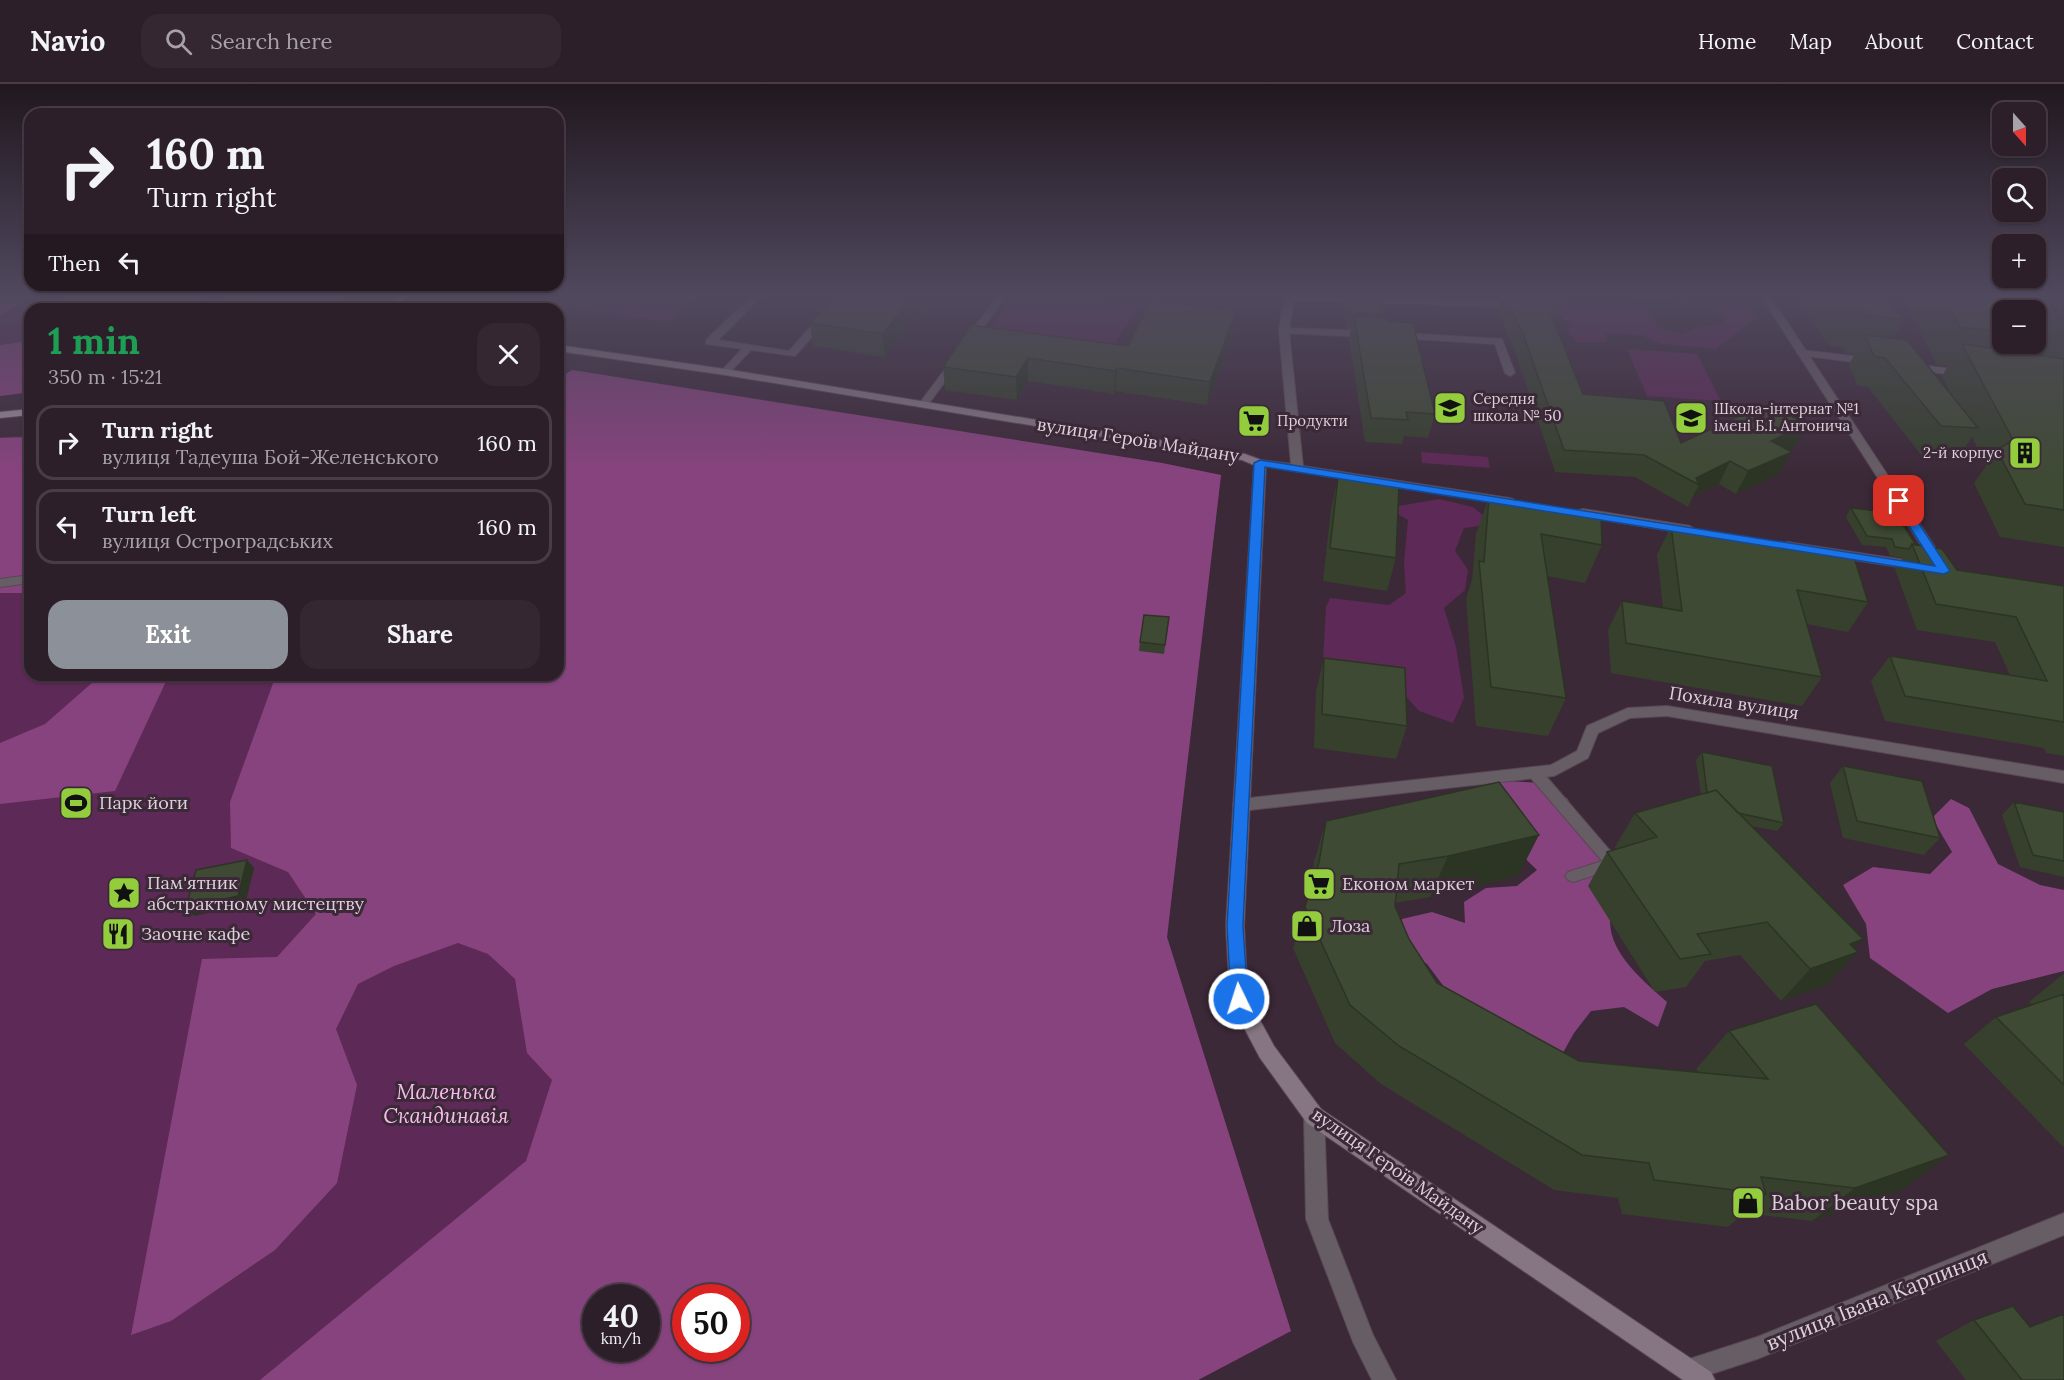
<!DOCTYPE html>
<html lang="en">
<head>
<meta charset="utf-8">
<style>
	:root { --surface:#2d1f2a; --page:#352732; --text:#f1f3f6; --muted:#a7a2a8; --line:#483d47; --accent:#8c9099 }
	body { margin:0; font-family:Lora,serif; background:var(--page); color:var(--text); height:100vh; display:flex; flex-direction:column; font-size:22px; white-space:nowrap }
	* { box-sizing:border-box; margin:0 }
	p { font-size:20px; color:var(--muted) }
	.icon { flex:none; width:33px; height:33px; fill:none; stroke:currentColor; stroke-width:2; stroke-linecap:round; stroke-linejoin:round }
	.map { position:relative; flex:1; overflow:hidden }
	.details { position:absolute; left:24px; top:219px; width:540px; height:378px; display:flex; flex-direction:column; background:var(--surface); border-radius:18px; box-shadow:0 2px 4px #0004,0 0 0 2px var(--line) }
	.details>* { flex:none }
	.banner { position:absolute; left:24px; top:24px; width:540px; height:183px; border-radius:18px; box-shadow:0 2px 4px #0004,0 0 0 2px var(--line); background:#2d1f2a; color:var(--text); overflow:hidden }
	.needle { width:39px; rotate:159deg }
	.fabs { position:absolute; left:1992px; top:18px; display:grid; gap:12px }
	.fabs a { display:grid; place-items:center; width:54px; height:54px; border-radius:12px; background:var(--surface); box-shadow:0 2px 4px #0004,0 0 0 2px var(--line); font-size:30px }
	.speed { position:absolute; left:582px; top:1200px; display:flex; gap:12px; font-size:30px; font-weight:700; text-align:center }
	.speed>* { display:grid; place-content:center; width:78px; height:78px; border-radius:50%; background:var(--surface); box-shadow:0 2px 4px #0004,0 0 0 2px var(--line); line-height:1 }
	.speed small { font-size:15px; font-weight:400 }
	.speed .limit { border:9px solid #d22; background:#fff; color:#111 }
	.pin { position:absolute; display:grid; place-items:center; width:51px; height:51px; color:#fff; margin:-26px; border-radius:12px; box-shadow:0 3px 9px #0006 }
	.me { position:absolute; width:66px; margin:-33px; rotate:356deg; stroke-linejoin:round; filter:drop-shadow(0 0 4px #0008) }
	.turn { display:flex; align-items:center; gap:21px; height:126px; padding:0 24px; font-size:27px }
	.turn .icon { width:78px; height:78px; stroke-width:2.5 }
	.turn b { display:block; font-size:42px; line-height:51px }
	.then { display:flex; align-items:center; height:57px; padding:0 24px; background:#0003; gap:12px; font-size:22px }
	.round { display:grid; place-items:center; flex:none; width:63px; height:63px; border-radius:18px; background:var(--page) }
	.summary { display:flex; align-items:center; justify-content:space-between; height:102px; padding:0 24px }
	h1 { font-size:36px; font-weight:700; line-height:45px; color:#1e9e55 }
	.button { display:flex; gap:12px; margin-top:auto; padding:12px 24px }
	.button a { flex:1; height:69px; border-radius:18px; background:var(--accent); color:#fff; font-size:24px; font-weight:700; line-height:69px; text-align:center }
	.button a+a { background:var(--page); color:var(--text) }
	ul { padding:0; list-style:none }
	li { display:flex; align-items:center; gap:18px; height:75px; margin:0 12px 9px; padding:0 12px; border:3px solid var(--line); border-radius:18px }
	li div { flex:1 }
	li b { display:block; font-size:22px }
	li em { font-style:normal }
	header { display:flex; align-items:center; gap:36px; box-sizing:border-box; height:84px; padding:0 30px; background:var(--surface); border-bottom:2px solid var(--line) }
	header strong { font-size:28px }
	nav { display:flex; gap:33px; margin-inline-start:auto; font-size:21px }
	.search { width:420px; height:54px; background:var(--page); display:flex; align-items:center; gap:15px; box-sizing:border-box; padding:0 21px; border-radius:18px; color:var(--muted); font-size:22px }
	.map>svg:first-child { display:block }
	.green { fill:#5d2956; fill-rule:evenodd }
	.forest { fill:#87437e; fill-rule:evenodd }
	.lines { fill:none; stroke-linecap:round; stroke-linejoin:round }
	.service-casing { stroke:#594755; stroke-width:2 }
	.pedestrian-casing { stroke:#594755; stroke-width:2 }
	.minor-casing { stroke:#594755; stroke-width:2 }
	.secondary-casing { stroke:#594755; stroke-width:2 }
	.primary-casing { stroke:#594755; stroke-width:2 }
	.service { fill:#675d65; fill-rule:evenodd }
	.pedestrian { fill:#675d65; fill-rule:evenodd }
	.minor { fill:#675d65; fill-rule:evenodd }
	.secondary { fill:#867683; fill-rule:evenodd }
	.primary { fill:#9d8a99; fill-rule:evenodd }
	.wall { fill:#36402d }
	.shaded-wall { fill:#2c3424 }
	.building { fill:#3f4a34; stroke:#2c3424; stroke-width:1.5 }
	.route { fill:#1a73e8; stroke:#114b97; stroke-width:1.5 }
	.labels { text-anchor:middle; stroke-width:6; stroke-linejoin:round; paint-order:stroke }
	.far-poi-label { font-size:15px; fill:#dcd0da; stroke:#3c2938; text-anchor:start }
	.street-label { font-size:18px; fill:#dcd0da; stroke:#3c2938 }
	.poi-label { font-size:18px; fill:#dcd0da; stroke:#3c2938; text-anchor:start }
	.near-park-label { font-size:21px; font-style:italic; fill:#f7bdec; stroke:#3c2938 }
	.near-poi-label { font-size:21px; fill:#dcd0da; stroke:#3c2938; text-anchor:start }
	.near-street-label { font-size:21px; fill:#dcd0da; stroke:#3c2938 }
</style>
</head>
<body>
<header>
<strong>Navio</strong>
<div class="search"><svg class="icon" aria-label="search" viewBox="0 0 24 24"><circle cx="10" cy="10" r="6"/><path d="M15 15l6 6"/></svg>Search here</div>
<nav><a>Home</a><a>Map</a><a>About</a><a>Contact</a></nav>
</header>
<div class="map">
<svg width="2064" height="1296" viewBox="0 0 2064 1296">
	<rect width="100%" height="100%" fill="#3c2938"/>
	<!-- green -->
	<path class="green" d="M0,209H354L329,225H30V308L0,312Z
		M518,209H700L668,238L510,215Z
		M1015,209H1054L1139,221L1109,269L985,252Z
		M1545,215L1614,220L1627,219L1654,231L1656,243L1682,250L1696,244L1721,240L1729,234L1715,226L1733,218L1747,223L1756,234L1716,265L1660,260L1642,251L1605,249L1608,258H1576L1568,247L1572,240L1553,229Z
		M1627,265L1697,270L1721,317L1647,312Z
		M572,286L1162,379L1221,391L1167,853L1291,1247L1198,1296H0V353L30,352V591H558V295ZM596,1214H646V1264H596ZM686,1214H736V1264H686Z
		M1421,368L1488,373L1490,384L1422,379Z
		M1439,415L1473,423L1493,440L1464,444L1455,467L1468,486L1465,506L1444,524L1456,563L1464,614L1453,639L1419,627L1396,601L1338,593L1323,576L1326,523L1330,514L1389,521L1406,509L1404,479L1408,436L1387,424Z"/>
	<!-- forest -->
	<path class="forest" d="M0,209H41L0,231Z
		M73,209H217L196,216L166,221L135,220L101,225H44Z
		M251,209H354L329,225H179Z
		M30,257V308L0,312V261Z
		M572,286L1162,379L1221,391L1167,853L1291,1247L1198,1296H260L526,1077L552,996L527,969L515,895L488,870L458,859L394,882L358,900L336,945L357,1001L337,1099L275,1166L171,1237L131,1251L202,875L277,873L316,830L288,788L231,764L230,718L276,591H558V295ZM596,1214H646V1264H596ZM686,1214H736V1264H686Z
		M30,353V509H0V354Z
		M101,591H169L115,707L0,720V659L45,640Z
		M1509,697L1539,699L1567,714L1580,737L1600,760L1630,776C1626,789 1610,825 1610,837C1610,871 1645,898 1667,918L1658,943L1624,923L1591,927L1574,949L1560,974L1448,908L1427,880L1397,861L1402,835L1432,828L1465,839L1464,818L1486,804L1517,802L1537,786L1463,714L1482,701Z
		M1951,715L1969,724L1998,780L2040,801L2064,806V887L1992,905L1948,929L1870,874L1866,840L1843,801L1873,783L1930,790L1952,768L1932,734Z"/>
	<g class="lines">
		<!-- service casing -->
		<g class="service-casing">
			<path id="service" d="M1000,209H1008L973,258H967L965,256Z
				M1971,210L2064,220V226L1968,215V211Z
				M1286,211L1501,217L1505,220L1501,223L1289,216L1285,213Z
				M1284,244L1369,247L1373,250L1369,253L1281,249L1280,247Z
				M1400,249L1502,255L1515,289L1510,292L1505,289L1495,260L1397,254V250Z
				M745,262L753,264L728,290H722V286Z
				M1802,266L1869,274L1874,277L1869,280L1799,271L1797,269Z
				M951,277L959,279L927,322H921L919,320Z
				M1911,280L1961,286L1966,289L1961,292L1908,285V281Z
				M1534,683L1539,684L1618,776L1621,780L1618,784L1573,798L1568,796L1565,792L1568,788L1602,777L1529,692L1527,688L1529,684Z"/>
		</g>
		<!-- pedestrian casing -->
		<g class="pedestrian-casing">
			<path id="pedestrian" d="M755,209H765L718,256L789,267L841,209H851L795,272L706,260V256Z"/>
		</g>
		<!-- minor casing -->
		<g class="minor-casing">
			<path id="minor" d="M1759,209H1768L1946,480L1945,483H1935Z
				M1289,210L1294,213L1289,247L1303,382L1509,414L1513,415V421L1256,381V377L1260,376L1291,380L1279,247L1284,213Z
				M1583,425L1690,442L1696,446L1690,450L1579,432V426Z
				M1787,458L1918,478L1924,482L1918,486L1783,465L1781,462Z
				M30,491V499L0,503V495Z
				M1667,622L2064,687V699L1667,632L1630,634L1598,649L1588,674L1554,692L1241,727L1235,725L1233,721L1235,717L1241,715L1551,681L1577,667L1587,642L1628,624Z
				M1314,1023L1321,1025L1324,1032L1328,1135L1373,1251L1396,1296H1372L1353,1258L1306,1135L1304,1032L1307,1025Z
				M2064,1129V1151L1757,1275L1693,1296L1680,1294L1676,1286L1680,1278L1757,1253Z"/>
		</g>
		<!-- secondary casing -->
		<g class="secondary-casing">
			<path id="secondary" d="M558,261L725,285L1245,370L1264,377L1266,379L1244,842L1248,914L1274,962L1321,1025L1711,1288L1715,1296H1683L1307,1039L1260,974L1232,921L1230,915L1226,842L1254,381L1242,376L725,291L558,267Z"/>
		</g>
		<!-- primary casing -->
		<g class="primary-casing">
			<path id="primary" d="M402,209H412L394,225H383Z
				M30,325V331L0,334V328Z"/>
		</g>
		<!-- service -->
		<use href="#service" class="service"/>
		<!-- pedestrian -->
		<use href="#pedestrian" class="pedestrian"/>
		<!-- minor -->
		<use href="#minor" class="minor"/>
		<!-- secondary -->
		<use href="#secondary" class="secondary"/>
		<!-- primary -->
		<use href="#primary" class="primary"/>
	</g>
	<!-- wall -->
	<path class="wall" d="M1502,209H1547L1558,232L1555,240L1583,310L1681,359L1796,362L1787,366L1792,368L1779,390L1736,410L1719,400L1693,412L1688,423L1635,393L1555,388L1516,270L1497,225Z
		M1618,209H1694L1690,219L1620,214Z
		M1792,209H1881L1904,236L1893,255L1952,312L1942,292L1948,282L1937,281L1901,209H1941L2002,239V258L1998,265L2044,272L2036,258V226H2015L2013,223L2019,213L2006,212L2004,209H2064V463L2000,453L1974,399L1986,382L1972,353L1958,374L1922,372L1868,303L1857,301L1849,280L1855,270L1845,269L1843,263L1830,262Z
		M1347,210L1383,231L1382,233L1387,237L1435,330L1428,354L1404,352L1402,360L1365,358L1349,255L1351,245H1347L1344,225Z
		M1236,227L1233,249L1207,321L1115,307L1114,310L1028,297L1017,316L945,306L943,283L1128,262Z
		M810,239H908V243L885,273L813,262Z
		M1338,393L1396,474L1387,507L1323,497L1331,425Z
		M1489,413L1602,461L1585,499L1547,492L1566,614L1548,652L1476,642L1466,515L1472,496L1476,450Z
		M1851,424L1916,461L1957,486L2064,502V672L2046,669L2044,664L1885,637L1871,597L1890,572L2010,591L1995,558L1917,546L1895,485L1903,474L1890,472L1886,463L1862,461L1846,433Z
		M1671,442L1868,518L1848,548L1807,540L1822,593L1802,622L1611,589L1608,546L1622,517L1663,524L1657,471Z
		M1169,533L1164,570L1139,567L1140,558Z
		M1324,574L1407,642L1396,675L1314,664L1316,607Z
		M1702,668L1784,739L1777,747L1751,742L1854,864L1827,901L1781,917L1740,871L1705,877L1686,903L1655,908L1588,802L1607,768L1616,765L1615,763L1635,729L1701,711L1696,676Z
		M1843,682L1940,754L1924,771L1843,754L1830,699Z
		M2014,718L2064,728V793L2020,783L2002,731Z
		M1326,737L1518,792L1430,813L1395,819V822L1409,855L1437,899L1579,977L1699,988L1696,985L1729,947L1902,1106L1812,1137L1744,1129L1728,1143L1622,1130L1618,1114L1554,1106L1381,1000L1335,959L1293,864L1309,811L1314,778Z
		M2064,890V1062L2063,1063L1964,960L1996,933L2032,921L2029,918L2062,891Z
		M1974,1236L2030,1243L2064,1296H1966L1936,1257Z"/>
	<!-- shaded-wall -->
	<path class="shaded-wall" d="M913,209H933L908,239V243L885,273L883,250L903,220Z
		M1236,227L1233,249L1207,321L1210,298Z
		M1028,274V297L1017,316L1016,293Z
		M1117,284L1115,307L1114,310L1115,287Z
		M1807,340L1796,362L1760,379L1771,357Z
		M1792,368L1779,390L1736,410L1748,387Z
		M1730,377L1719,400L1693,412L1699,401L1696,394Z
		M1539,751L1518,792L1430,813L1448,772Z
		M247,776L254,784L245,821L194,832L186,823Z
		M1863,855L1847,872L1858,868L1827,901L1781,917L1810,885L1850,860Z
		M1949,1071L1902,1106L1812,1137L1855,1104Z"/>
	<!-- building -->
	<path class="building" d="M838,209H913L903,220H907L883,250L810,239Z
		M1504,209H1547L1558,232L1551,231L1583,310L1664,317L1681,359L1766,320L1807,340L1771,357L1792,368L1748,387L1730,377L1696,394L1699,401L1644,371L1564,366L1523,250Z
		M1838,209H1881L1904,236L1866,231L1864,225L1850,224Z
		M1941,209H1984L2002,239V248L1960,243Z
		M2044,209H2064V238Z
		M1347,210L1379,211L1383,231L1351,229Z
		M1151,216L1236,227L1210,298L1117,284L1115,287L1028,274L1016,293L943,283L971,241L1128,262Z
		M1354,232L1387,233V237L1413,239L1435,330L1406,328L1408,336L1371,334Z
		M1865,251L1907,256L1978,344L1941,342L1885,274L1874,272Z
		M1962,260L2064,275V426L2025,420L1997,366L2013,356Z
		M1338,393L1399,401L1396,474L1330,464Z
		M1489,413L1601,432L1602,461L1541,450L1566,614L1491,603L1479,477L1484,478Z
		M1851,424L1888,428L1893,425L1916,461L1912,460L1909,465L1895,463L1892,455L1867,452Z
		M1671,442L1854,473L1868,518L1797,506L1822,593L1626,559L1622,517L1682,527Z
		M1912,460L1942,465L1957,486L2064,502V638L1905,612L1890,572L2047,597L2016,533L1936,520Z
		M1144,531L1169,533L1165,561L1140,558Z
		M1324,574L1405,584L1407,642L1322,630Z
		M1702,668L1772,682L1784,739L1738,729L1716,706L1707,709Z
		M1843,682L1922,697L1940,754L1857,737Z
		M1499,698L1539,751L1448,772L1399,780L1395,822L1409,855L1437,899L1579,977L1768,995L1729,947L1816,920L1949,1071L1855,1104L1761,1093L1766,1110L1654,1096L1649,1079L1582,1071L1399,962L1350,921L1305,823L1319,778L1326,737Z
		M1716,706L1863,855L1850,860L1858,868L1810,885L1767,838L1697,850L1711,870L1680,875L1607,768L1657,753L1635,729Z
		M2014,718L2064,728V777L2033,771Z
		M247,776L238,812L186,823L196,786Z
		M2064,910V1001L1996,933Z
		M2013,1222L2030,1243L2064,1230V1296H2022L1974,1236Z"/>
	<!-- sky -->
	<linearGradient id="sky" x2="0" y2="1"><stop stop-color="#21171f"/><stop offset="0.54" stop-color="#50495e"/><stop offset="1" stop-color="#50495e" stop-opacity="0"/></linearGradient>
	<rect width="2064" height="390" fill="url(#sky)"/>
	<!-- route -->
	<path class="route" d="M1260,376L1935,482L1893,417L1899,414L1903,415L1950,487L1944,490L1265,383L1243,842L1248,915L1245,920L1239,922L1234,920L1231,915L1227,842L1254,379Z"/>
	<!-- icons -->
	<defs>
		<g id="school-square" transform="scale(1.725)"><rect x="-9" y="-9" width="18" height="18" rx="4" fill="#93cc3d" stroke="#3c2938"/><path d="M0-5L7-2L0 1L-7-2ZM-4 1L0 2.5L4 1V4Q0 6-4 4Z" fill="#111"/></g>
		<g id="supermarket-square" transform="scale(1.725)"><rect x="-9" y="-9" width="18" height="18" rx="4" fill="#93cc3d" stroke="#3c2938"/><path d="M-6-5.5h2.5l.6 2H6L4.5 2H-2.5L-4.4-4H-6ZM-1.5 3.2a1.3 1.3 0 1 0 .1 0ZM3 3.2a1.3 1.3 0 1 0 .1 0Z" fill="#111"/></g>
		<g id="building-square" transform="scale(1.725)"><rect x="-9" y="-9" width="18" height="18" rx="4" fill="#93cc3d" stroke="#3c2938"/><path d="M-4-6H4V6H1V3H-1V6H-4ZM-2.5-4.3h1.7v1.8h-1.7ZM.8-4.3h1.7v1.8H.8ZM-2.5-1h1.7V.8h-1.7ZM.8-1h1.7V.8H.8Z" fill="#111"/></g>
		<g id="stadium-square" transform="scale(1.725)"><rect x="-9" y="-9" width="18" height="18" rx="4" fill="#93cc3d" stroke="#3c2938"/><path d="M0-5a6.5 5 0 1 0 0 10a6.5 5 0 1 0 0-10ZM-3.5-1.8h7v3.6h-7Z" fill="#111"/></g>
		<g id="sight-square" transform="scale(1.725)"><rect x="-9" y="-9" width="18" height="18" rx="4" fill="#93cc3d" stroke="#3c2938"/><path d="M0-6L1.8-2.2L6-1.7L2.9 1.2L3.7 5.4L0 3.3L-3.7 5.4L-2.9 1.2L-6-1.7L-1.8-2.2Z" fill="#111"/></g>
		<g id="shop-square" transform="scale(1.725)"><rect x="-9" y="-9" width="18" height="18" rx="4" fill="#93cc3d" stroke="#3c2938"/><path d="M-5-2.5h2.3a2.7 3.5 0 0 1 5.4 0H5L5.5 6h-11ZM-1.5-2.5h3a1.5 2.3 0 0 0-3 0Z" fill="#111"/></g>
		<g id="restaurant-square" transform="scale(1.725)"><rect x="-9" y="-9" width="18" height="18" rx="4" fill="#93cc3d" stroke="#3c2938"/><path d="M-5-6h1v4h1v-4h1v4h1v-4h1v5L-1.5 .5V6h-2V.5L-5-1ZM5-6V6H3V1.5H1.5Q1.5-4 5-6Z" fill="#111"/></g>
	</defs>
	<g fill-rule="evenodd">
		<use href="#school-square" x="1450" y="324"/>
		<use href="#school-square" x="1691" y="334"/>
		<use href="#supermarket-square" x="1254" y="337"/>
		<use href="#building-square" x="2025" y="369"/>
		<use href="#stadium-square" x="76" y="719"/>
		<use href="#supermarket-square" x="1319" y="800"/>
		<use href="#sight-square" x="124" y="809"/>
		<use href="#shop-square" x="1307" y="842"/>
		<use href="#restaurant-square" x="118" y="850"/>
		<use href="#shop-square" x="1748" y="1119"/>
	</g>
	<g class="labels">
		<!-- far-poi labels -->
		<g class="far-poi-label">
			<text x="1473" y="320">Середня<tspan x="1473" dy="17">школа № 50</tspan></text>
			<text x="1714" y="330">Школа-інтернат №1<tspan x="1714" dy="17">імені Б.І. Антонича</tspan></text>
			<text x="1277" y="342">Продукти</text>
			<text x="2002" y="374" text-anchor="end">2-й корпус</text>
		</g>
		<!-- street labels -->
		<g class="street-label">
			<text transform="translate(1138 356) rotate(9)" y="6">вулиця Героїв Майдану</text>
			<text transform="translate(1734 619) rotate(9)" y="6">Похила вулиця</text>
			<text transform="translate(1398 1087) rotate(35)" y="6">вулиця Героїв Майдану</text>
		</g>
		<!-- poi labels -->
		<g class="poi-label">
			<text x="99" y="725">Парк йоги</text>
			<text x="147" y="805">Пам'ятник<tspan x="147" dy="21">абстрактному мистецтву</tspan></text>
			<text x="1342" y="806">Економ маркет</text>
			<text x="1330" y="848">Лоза</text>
			<text x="141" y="856">Заочне кафе</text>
		</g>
		<!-- near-park labels -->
		<g class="near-park-label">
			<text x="446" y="1015">Маленька<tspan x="446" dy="24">Скандинавія</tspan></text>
		</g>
		<!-- near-poi labels -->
		<g class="near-poi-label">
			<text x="1771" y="1126">Babor beauty spa</text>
		</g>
		<!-- near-street labels -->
		<g class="near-street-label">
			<text transform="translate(1877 1216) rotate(-22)" y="7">вулиця Івана Карпинця</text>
		</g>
	</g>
</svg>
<div class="fabs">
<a><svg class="needle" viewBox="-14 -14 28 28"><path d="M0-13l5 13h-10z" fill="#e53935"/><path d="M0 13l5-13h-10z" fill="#a7a2a8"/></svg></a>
<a><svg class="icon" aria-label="search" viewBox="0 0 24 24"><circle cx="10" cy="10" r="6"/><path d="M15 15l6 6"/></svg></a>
<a>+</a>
<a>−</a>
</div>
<div class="speed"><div>40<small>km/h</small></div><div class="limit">50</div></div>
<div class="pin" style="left:1899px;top:417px;background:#d93025"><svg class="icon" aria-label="arrive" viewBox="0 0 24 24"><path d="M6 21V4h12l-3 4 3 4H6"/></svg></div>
<svg class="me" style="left:1239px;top:915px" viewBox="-20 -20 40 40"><circle r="17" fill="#1a73e8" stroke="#fff" stroke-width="3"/><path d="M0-11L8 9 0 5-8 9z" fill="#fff"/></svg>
<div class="banner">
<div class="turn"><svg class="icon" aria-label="right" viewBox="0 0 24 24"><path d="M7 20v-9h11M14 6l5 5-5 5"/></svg><div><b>160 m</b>Turn right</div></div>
<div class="then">Then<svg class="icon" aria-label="left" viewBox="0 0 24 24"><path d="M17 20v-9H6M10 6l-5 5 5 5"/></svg></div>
</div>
<section class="details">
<div class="summary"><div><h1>1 min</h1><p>350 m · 15:21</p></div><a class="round"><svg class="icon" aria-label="close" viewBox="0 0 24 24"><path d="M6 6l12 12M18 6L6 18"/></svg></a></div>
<ul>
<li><svg class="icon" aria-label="right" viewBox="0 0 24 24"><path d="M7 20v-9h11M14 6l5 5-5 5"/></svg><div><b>Turn right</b><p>вулиця Тадеуша Бой-Желенського</p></div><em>160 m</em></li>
<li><svg class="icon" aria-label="left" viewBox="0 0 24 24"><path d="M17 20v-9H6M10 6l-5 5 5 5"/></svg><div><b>Turn left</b><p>вулиця Остроградських</p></div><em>160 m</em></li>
</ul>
<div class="button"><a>Exit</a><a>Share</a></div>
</section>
</div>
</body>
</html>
